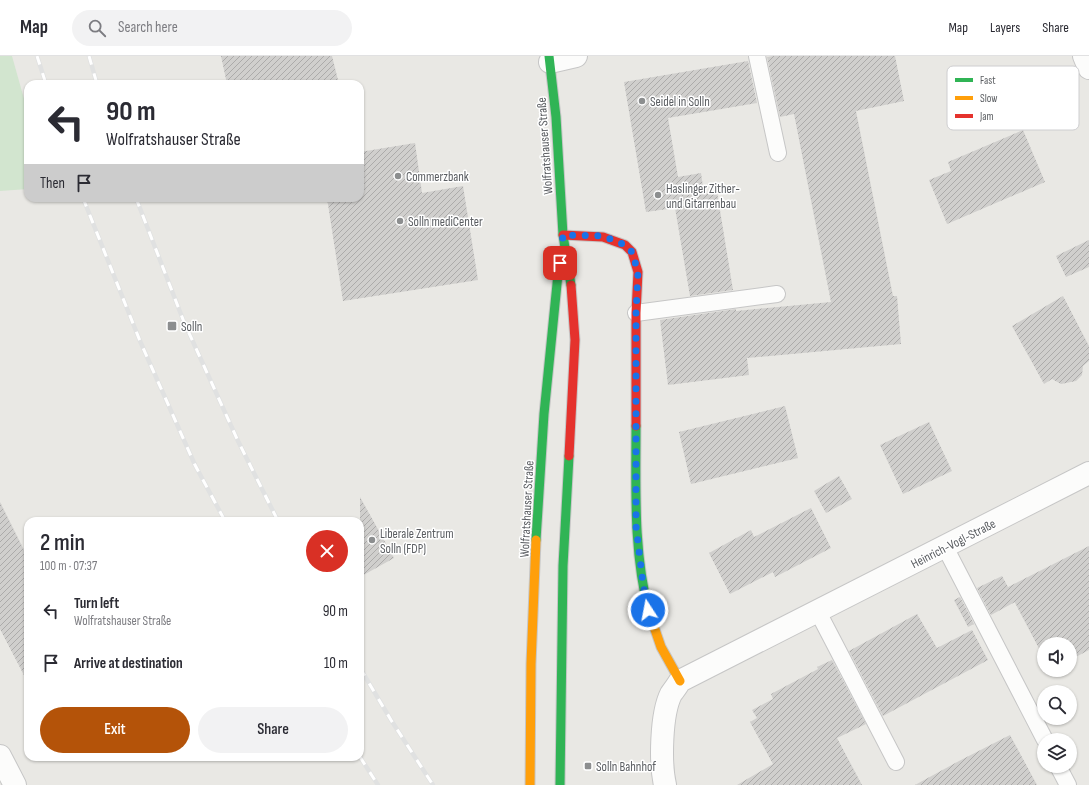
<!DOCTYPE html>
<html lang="en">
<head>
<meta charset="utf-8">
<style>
	:root { --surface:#fff; --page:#f2f2f3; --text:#2b2b33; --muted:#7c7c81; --line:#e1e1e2; --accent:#b45309 }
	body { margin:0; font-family:"Sofia Sans Condensed",sans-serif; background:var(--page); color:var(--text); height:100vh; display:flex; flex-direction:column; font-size:15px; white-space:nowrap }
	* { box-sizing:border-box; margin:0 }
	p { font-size:13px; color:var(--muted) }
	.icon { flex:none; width:22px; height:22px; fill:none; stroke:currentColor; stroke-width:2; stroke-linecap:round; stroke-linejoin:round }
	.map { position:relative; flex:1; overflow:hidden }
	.side { position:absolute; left:24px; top:461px; width:340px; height:244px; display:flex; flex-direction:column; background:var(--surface); border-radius:12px; box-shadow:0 1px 3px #0004 }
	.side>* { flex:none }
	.banner { position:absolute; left:24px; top:24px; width:340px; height:122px; border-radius:12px; box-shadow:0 1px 3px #0004; background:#fff; color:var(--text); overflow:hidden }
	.controls { position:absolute; left:1037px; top:581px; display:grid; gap:8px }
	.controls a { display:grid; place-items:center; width:40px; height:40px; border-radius:50%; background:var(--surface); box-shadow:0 1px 3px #0004; font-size:20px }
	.pin { position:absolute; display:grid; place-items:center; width:34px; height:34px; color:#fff; margin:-17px; border-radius:8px; box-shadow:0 2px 6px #0006 }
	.me { position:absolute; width:44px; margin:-22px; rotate:349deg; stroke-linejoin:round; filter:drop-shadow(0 0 3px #0008) }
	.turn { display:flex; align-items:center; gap:14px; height:84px; padding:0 16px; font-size:18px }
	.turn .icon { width:52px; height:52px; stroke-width:2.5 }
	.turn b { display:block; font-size:28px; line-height:34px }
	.then { display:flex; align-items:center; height:38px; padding:0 16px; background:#0003; gap:8px; font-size:15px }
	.round { display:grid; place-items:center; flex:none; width:42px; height:42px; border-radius:21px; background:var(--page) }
	.overview { display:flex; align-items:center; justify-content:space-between; height:68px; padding:0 16px }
	h1 { font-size:24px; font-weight:600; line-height:30px }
	.cta { display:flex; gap:8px; margin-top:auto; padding:8px 16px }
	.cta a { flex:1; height:46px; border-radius:24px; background:var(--accent); color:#fff; font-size:16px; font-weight:600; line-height:46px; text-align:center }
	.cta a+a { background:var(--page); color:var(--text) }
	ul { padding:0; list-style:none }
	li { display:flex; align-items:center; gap:12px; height:52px; padding:0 16px }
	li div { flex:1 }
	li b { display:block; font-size:15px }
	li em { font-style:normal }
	header { display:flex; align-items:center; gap:24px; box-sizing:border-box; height:56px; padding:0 20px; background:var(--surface); border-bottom:1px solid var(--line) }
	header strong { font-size:19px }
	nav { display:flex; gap:22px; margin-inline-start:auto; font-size:14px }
	.search { width:280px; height:36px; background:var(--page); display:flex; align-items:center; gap:10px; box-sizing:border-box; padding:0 14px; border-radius:22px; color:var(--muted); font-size:15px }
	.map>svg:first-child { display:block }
	.green { fill:#d2e5cf }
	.building { fill:url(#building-hatch) }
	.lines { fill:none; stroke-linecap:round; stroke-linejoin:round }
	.lane-casing { stroke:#c6c6c6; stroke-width:18 }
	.street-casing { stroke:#c6c6c6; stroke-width:24 }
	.fast-casing { stroke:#c6c6c6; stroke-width:11 }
	.slow-casing { stroke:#c6c6c6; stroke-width:11 }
	.jam-casing { stroke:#c6c6c6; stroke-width:11 }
	.lane { stroke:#fcfcfb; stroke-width:16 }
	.street { stroke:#fcfcfb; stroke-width:22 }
	.fast { stroke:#30b455; stroke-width:9 }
	.slow { stroke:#ff9f0a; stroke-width:9 }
	.jam { stroke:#e5322d; stroke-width:9 }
	.rail-casing { stroke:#e0e1e1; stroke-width:4.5 }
	.rail { stroke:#fff; stroke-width:3; stroke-dasharray:9; stroke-linecap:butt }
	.route { stroke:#1a73e8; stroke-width:7; stroke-dasharray:0 12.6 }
	.poi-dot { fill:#8c8e8f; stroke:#fff; stroke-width:1.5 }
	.labels { text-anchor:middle; stroke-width:3; stroke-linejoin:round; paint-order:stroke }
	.poi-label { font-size:13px; fill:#5a5d61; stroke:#fff; text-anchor:start }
	.street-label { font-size:13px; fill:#5a5d61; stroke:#fff }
	.key { fill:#fff; stroke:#ceced0; stroke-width:1 }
	.key-label { font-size:11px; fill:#5a5d61 }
</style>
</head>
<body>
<header>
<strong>Map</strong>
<div class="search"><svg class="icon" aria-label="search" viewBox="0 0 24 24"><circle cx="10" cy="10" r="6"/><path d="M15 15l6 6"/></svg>Search here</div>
<nav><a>Map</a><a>Layers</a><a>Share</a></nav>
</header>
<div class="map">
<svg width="1089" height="729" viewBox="0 0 1089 729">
	<defs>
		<pattern id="building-hatch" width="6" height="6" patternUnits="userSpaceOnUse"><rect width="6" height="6" fill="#d0cfcd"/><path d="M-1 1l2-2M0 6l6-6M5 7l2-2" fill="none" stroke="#acabaa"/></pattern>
	</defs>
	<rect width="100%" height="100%" fill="#e9e8e4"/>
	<!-- green -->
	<path class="green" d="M0,0H12L28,57V133L0,135Z"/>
	<!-- building -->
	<path class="building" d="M221,0H332L338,24L323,28H227Z
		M773,0H895L904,45L856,55L893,240H897L901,288L747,302L749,319L668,329L660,264L736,253V255L831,246L794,58L780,61L767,1Z
		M748,5L757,47L668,62L678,121L701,117L704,138L717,136L733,234L690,240L675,152L646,156L624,26Z
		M1023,74L1045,126L947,168L929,124L951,115L948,106Z
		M415,87L422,137L463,130L478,224L343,245L327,142H360V96Z
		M1089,184V211L1066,221L1056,200Z
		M1063,240L1089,290V305L1083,310L1082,319L1076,325L1061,328L1052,323L1044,328L1012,270Z
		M785,350L798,402L691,428L679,376Z
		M929,366L952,415L903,438L880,389Z
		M839,420L852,443L826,457L814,435Z
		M360,441L394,502L360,521Z
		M0,446L28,502V627L0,573Z
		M811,452L831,492L775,521L773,516L730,538L709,497L751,474L754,481Z
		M1089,490V594L1070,604V588H1044V602L1012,541L1015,546L991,559L977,532L1002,520L1008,531Z
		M960,541L974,568L968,571L954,544Z
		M917,558L937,592L972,574L988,604L883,660L849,595Z
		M832,604L866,668L837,682L862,729H737L773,708L750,666L757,662L752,654L773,643L771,638L818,613L817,611Z
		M1010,679L1037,729H915L959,705Z"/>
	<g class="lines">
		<!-- lane casing -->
		<g class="lane-casing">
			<path id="lane" d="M757,0L778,97
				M636,257L777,238
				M945,491L1045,684
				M818,556L896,706
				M1058,710L1068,729"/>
		</g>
		<!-- street casing -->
		<g class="street-casing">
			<path id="street" d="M1084,0L1089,12
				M550,6L576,0
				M0,700L15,729
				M665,729C660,707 661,658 671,638C674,634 677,630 680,625L1089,417"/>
		</g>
		<!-- fast casing -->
		<g class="fast-casing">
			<path id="fast" d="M549,0L556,61L563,179L571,229
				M636,370C636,432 633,496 649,556
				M536,484L544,358L559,208
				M560,729L563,510L569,400"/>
		</g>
		<!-- slow casing -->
		<g class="slow-casing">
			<path id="slow" d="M649,556L661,591L680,625
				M530,729L531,608L536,484"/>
		</g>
		<!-- jam casing -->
		<g class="jam-casing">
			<path id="jam" d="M563,179L603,181L625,189L632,196L638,216L636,257V370
				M569,400L575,284L571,229"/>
		</g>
		<!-- lane -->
		<use href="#lane" class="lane"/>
		<!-- street -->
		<use href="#street" class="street"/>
		<!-- fast -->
		<use href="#fast" class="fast"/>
		<!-- slow -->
		<use href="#slow" class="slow"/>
		<!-- jam -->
		<use href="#jam" class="jam"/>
		<!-- rail casing -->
		<g class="rail-casing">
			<path id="rail" d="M37,0L46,28
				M89,0L97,28
				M83,142L140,285L195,409L225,465
				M136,142L184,266L238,385L278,465
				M360,612L391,664L433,729
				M360,701L378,729"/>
		</g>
		<!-- rail -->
		<use href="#rail" class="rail"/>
	</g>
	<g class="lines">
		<!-- route -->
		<path class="route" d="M560,207L563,179L603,180L625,189L632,196L638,216L636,257V470L643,528L648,554"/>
	</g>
	<!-- markers -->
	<g class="poi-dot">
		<circle cx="642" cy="45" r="4"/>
		<circle cx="398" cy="120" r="4"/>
		<circle cx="658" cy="139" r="4"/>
		<circle cx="400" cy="165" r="4"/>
		<rect x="167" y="265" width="10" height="10" rx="2"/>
		<circle cx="372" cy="484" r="4"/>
		<rect x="584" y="706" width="8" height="8" rx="2"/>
	</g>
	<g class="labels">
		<!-- poi labels -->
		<g class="poi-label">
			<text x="650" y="50">Seidel in Solln</text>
			<text x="406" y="125">Commerzbank</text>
			<text x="666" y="137">Haslinger Zither-<tspan x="666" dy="15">und Gitarrenbau</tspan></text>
			<text x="408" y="170">Solln mediCenter</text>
			<text x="181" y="275">Solln</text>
			<text x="380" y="482">Liberale Zentrum<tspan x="380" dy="15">Solln (FDP)</tspan></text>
			<text x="596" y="715">Solln Bahnhof</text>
		</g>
		<!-- street labels -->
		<g class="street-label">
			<text transform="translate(544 90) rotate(-94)" y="5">Wolfratshauser Straße</text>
			<text transform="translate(526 453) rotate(-87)" y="5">Wolfratshauser Straße</text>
			<text transform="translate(953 487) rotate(-27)" y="5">Heinrich-Vogl-Straße</text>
		</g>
	</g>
	<!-- legend -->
	<rect x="947" y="10" width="132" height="64" rx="6" class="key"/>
	<rect x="955" y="22" width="18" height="4" fill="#30b455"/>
	<rect x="955" y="40" width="18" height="4" fill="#ff9f0a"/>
	<rect x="955" y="58" width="18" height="4" fill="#e5322d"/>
	<g class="key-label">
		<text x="980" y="28">Fast</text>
		<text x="980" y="46">Slow</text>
		<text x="980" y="64">Jam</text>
	</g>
</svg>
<div class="controls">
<a><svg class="icon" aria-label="sound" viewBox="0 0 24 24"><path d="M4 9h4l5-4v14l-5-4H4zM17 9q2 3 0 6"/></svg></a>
<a><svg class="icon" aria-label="search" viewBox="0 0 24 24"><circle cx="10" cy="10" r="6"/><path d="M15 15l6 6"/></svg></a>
<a><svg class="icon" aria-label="layers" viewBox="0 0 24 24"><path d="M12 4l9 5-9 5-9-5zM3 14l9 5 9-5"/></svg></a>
</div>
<div class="pin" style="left:560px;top:207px;background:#d93025"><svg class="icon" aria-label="arrive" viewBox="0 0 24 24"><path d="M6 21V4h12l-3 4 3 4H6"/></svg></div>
<svg class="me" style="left:648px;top:554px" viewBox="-20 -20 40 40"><circle r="17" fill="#1a73e8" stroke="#fff" stroke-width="3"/><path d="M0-11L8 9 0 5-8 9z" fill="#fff"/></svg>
<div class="banner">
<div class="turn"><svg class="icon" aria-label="left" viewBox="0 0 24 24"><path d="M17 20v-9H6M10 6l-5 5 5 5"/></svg><div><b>90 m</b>Wolfratshauser Straße</div></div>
<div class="then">Then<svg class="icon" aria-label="arrive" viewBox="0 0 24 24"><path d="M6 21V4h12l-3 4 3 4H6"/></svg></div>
</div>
<section class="side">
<div class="overview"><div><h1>2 min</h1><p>100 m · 07:37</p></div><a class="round" style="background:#d93025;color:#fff"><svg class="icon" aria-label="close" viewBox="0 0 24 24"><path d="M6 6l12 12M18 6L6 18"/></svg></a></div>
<ul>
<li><svg class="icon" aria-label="left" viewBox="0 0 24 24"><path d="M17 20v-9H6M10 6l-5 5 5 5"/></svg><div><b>Turn left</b><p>Wolfratshauser Straße</p></div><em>90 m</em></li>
<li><svg class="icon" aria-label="arrive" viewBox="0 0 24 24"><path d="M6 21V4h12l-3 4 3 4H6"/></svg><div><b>Arrive at destination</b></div><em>10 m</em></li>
</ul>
<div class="cta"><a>Exit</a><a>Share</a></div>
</section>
</div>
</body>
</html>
